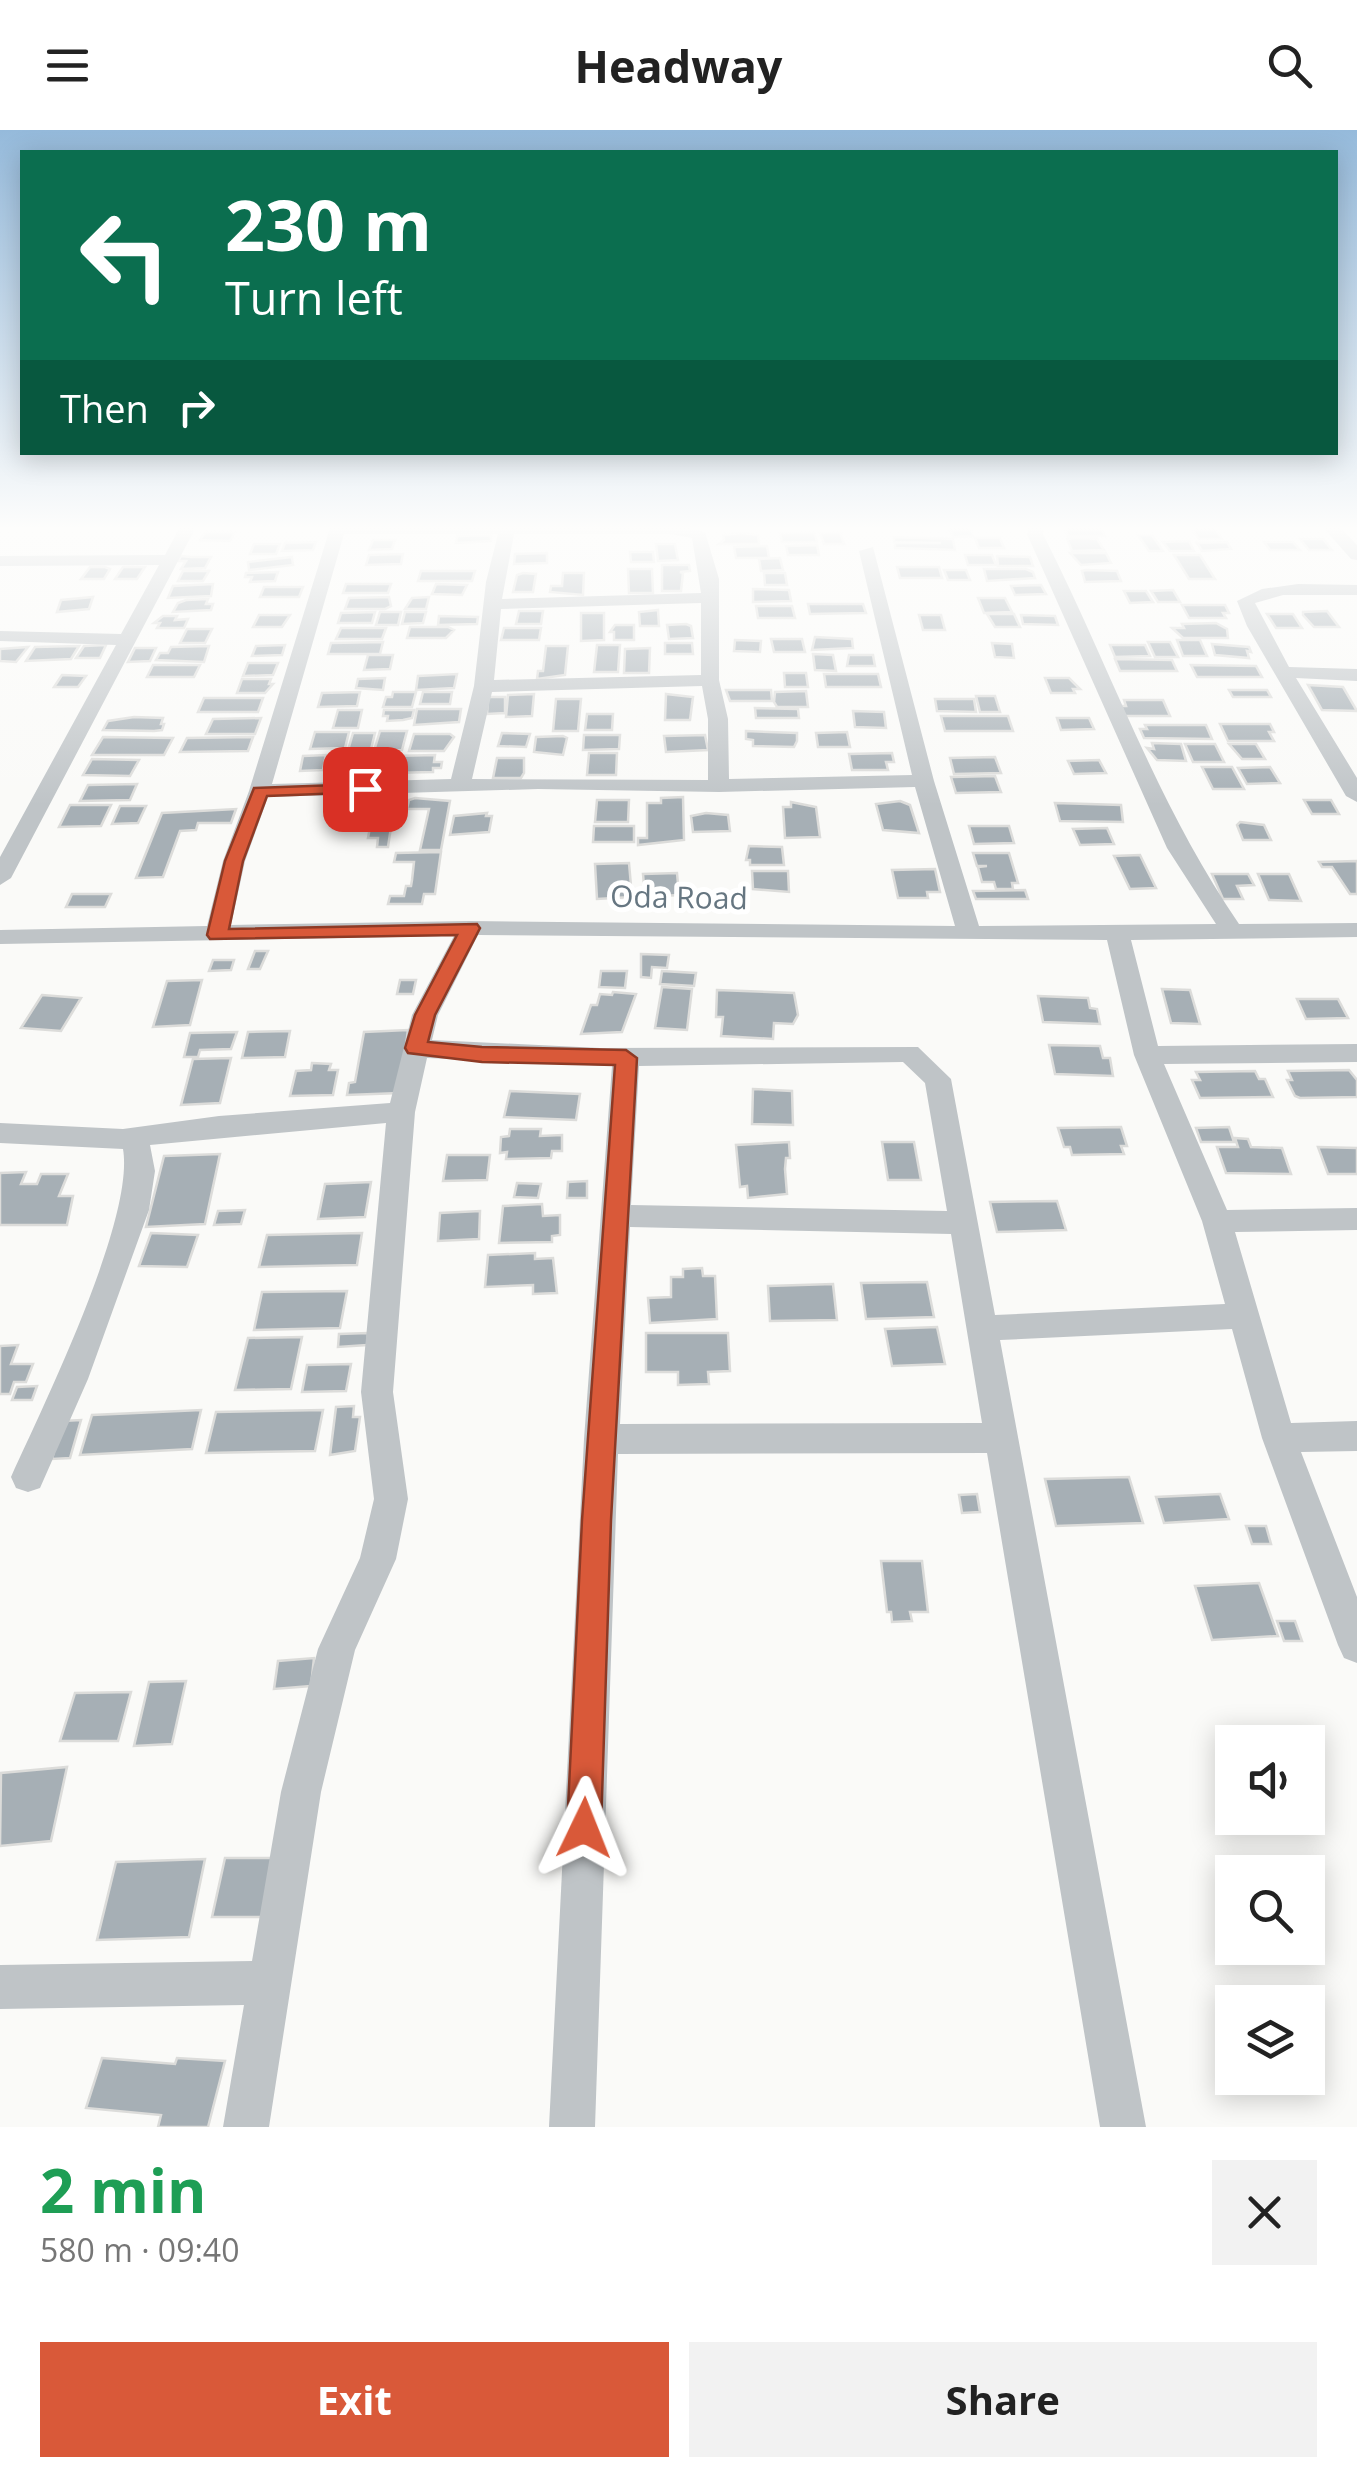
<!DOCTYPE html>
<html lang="en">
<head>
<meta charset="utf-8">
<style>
	:root { --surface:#fff; --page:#f2f2f2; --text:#222; --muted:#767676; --accent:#d95939 }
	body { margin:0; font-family:"Open Sans",sans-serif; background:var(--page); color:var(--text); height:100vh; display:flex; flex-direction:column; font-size:38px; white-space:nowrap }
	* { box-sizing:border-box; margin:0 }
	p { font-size:32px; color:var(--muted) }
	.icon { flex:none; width:55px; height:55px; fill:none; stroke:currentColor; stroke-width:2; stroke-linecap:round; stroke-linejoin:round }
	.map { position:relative; height:1997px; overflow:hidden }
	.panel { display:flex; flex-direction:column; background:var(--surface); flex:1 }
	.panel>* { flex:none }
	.hud { position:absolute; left:20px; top:20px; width:1318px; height:305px; border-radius:0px; box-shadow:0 5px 25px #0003; background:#0b6e4f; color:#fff; overflow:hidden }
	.buttons { position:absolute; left:1215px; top:1595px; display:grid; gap:20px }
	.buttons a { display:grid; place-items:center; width:110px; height:110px; border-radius:0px; background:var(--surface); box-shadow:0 5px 25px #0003; font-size:50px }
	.pin { position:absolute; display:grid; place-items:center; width:85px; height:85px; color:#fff; margin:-42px; border-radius:20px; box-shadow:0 5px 15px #0006 }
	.me { position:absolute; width:110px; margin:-55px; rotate:2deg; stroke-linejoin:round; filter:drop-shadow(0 0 8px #0008) }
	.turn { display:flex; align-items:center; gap:35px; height:210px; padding:0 40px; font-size:45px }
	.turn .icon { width:130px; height:130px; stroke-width:2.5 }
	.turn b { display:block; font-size:70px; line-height:85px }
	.then { display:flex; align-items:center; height:95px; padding:0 40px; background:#0003; gap:20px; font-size:38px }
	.round { display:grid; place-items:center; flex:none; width:105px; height:105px; border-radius:0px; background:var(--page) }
	.summary { display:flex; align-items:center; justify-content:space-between; height:170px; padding:0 40px }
	h1 { font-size:60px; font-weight:700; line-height:75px; color:#1e9e55 }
	.button { display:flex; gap:20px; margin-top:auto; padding:20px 40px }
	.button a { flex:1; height:115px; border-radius:0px; background:var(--accent); color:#fff; font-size:40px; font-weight:700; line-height:115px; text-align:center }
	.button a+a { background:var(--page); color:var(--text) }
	header { display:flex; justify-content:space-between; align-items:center; height:130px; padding:0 40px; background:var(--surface); font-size:45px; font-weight:700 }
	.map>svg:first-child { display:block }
	.building { fill:#a6afb5; stroke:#dcdcda; stroke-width:2.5 }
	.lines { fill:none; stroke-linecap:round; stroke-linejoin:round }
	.minor { fill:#bfc4c7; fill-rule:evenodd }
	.route { fill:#d95939; stroke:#8d3a25; stroke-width:2.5 }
	.labels { text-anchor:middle; stroke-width:10; stroke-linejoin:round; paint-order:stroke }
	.street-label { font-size:30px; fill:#667681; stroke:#fff }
</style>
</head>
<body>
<header><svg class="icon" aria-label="menu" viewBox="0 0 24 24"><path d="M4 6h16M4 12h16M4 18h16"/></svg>Headway<svg class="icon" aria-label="search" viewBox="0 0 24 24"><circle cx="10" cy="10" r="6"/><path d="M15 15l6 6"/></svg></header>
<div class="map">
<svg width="1357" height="1997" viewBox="0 0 1357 1997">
	<rect width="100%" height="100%" fill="#fafaf8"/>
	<!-- building -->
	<path class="building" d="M947,395H970L973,406L953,407Z
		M1068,395L1101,397L1105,406H1068L1064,397Z
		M1214,397L1222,409H1199L1191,398Z
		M205,402H235L230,411L200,410Z
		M814,402L817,412H782L780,403Z
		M840,402L844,414H824L820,403Z
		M742,403L758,405L759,414H719L724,410L723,405Z
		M491,405V411L456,413L457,406Z
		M1138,405H1152L1163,421H1149Z
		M894,407L953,409L955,420L895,418V413H941L894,412Z
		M975,408H1000L1004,418H979Z
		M1078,408L1097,409L1104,420L1072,421L1067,409Z
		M1300,409H1323L1332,420H1309Z
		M373,410H395L392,419L369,420Z
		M1189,411L1194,421H1170L1163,412Z
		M316,412L313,420L282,421L285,413Z
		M1227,412L1231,419L1202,421L1197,413Z
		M1264,412H1293L1300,420H1270Z
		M254,414H280L276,424H250Z
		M656,414H675L678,430L658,431Z
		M817,415L819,425H788L786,416Z
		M767,416L769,428H736L734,417Z
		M630,422H653L654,432H631Z
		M547,423V433L514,434L515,424Z
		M1070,423H1106L1111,433L1081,435Z
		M403,424L401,434L366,435L369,425Z
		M965,425H992L996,435H968Z
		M1174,425H1200L1215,449H1189Z
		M181,426L191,427H211L205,438L181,439L186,431H178Z
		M997,426L1030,427L1033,436H998Z
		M292,427L293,435L249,440L248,432Z
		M780,428L783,440L761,441L759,429Z
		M662,435H689L690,441L680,442L683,443L681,461H662Z
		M90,437H105L110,439L104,449H81Z
		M123,437H145L137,449H115Z
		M897,437H939L942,448H900Z
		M628,439H652L653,463H629Z
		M984,439H1026L1033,442L1035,448L987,451Z
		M944,440H966L970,450H948Z
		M1086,440L1117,441L1121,451L1085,452L1082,441Z
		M183,441H209L203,451H178Z
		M421,441H475L472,451H418Z
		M278,442L275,451L250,452L252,447H245L246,443Z
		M523,443L536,444L533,462H513L517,445Z
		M563,443H584L583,465L550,462L551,456H562Z
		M764,443H785L787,455H765Z
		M213,454L211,466L168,468L173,456Z
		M346,454H391L388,463H343Z
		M436,454L467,455L462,465L432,464Z
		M1041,455L1046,464L1015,465L1011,456Z
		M264,457H303L299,467H260Z
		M753,459L789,460L791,471L753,472Z
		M1173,460L1180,472H1158L1151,461Z
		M1124,461H1146L1153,472L1130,473Z
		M93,467L89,479L57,482L61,470Z
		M389,467L391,476L385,479H345L349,468Z
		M429,467L426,479H405L412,468Z
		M978,468H1005L1012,482L984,483Z
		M208,469L206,474H213L211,480L173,482L178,473L186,470Z
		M808,474H863L866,483L810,484Z
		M1182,475H1225L1229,483H1223L1226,488H1189Z
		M756,476H792L795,488H758Z
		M658,480L659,496H640L639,482Z
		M519,481H543L541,494H516Z
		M1327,481L1339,497H1314L1303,485V482Z
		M375,482L372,493H338L341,483Z
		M380,482H401L398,495H376Z
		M405,482H426L423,493L402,494Z
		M581,483H604V510L581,511Z
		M987,484H1014L1020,497H995Z
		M1267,484H1293L1302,498H1276Z
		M259,485H290L282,497H253Z
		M919,485H941L945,500H923Z
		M1021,485L1055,486L1058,495L1023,494Z
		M163,486H177L175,490L188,489L184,498H157L160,493H154Z
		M439,486L478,487L477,494L438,495Z
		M1216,493L1227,499L1228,508H1183L1172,498H1184L1182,494Z
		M686,494L691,496L693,508L669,509L667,495Z
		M615,495H634V510H614V502H610Z
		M410,497H448L454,500L446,508H407Z
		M341,498H386L382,509H336Z
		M504,498H541L539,510H501Z
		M187,499H212L205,513H180Z
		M815,507L852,509L853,518L812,520Z
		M771,509H802L805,522H774Z
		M735,510L761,511L760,522L734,521Z
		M1177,510H1200L1207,526H1183Z
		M383,512L380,524H328L331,513Z
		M1148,512H1170L1178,527H1155Z
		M665,513H692L693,524H665Z
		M992,513L1012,514L1014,528L995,527Z
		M1212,514L1249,517L1251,522L1247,521L1249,528L1215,525Z
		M106,515L100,528H76L84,516Z
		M285,515L282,525L252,526L256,516Z
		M597,515H620L618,542H594Z
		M1110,515H1145L1150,526L1115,527Z
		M79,516L71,529L26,531L35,517Z
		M209,516L204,532L156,530L160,523H168L171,517Z
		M546,516H568L565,545L537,549L538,541H543Z
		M28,517L16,532L0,531V519Z
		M135,518H156L150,531L128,532Z
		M650,518L649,543H624L625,519Z
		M813,524L833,525L836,541L815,540Z
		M368,525H393L390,539L364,540Z
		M849,525H873L875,536H847Z
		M1115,529L1172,530L1177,541H1120Z
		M248,533H278L273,545L243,546Z
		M153,535H200L194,547H147Z
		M1191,535L1256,536L1262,547H1197Z
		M784,543H806L808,557H785Z
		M457,544L454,558L416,560L418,546Z
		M824,544H878L881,557H826Z
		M62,545L86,546L78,557H54Z
		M385,548L383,560L356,558L358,549Z
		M1045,548H1069L1080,559H1073L1075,563H1051Z
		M242,549H271L269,554H273L265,563H237Z
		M1308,555L1343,557L1357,581L1322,580Z
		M726,560H771L772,571H730Z
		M1229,560H1267L1271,567H1233Z
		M806,561L808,577H777L774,572L775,562Z
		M360,562L357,576L318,577L322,563Z
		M393,562H416L412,577H383L386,567H392Z
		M423,562H452L450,574H420Z
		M534,564L532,586L506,587L508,565Z
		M666,564L693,567L690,590H665Z
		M976,566H995L1000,582H980Z
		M488,567H505V583L487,584Z
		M204,568H263L258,582H198Z
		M556,569H581L578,601H553Z
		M935,569H974L976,582L937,581Z
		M1124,570H1163L1170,586H1125L1121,576H1126Z
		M755,578L798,579L799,588H756Z
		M417,579H461L459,592L414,595Z
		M338,580H362L358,598H333Z
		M384,580H414L412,588L403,590L387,591L388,586H383Z
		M853,581L884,582L886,598L855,597Z
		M587,584H613L612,600H585Z
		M941,586H1008L1013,601H945Z
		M134,587L163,588L161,594H164L162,600L154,601L103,600L108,591Z
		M261,588L255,604H206L213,589Z
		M1057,588H1089L1094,599L1061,600Z
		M1220,594H1270L1274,602H1269L1274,611H1228Z
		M1145,595H1206L1212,609L1144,608L1140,599H1147Z
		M380,601H407L402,620L374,621Z
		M746,601L797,603V611L794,617L753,616V610L746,609Z
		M315,602H349L345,618L310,619Z
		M847,602L850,617H818L816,603Z
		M353,603H375L370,623L347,624Z
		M502,603L530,604L526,617L498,616Z
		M414,604H450L454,607L444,621H409Z
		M584,605H620L619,619L583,620Z
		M705,605L708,620L666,622L664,606Z
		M563,606L567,608L563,625L534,622L536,607Z
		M103,607L173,608L164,625H92Z
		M253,607L248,621L180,622L187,608Z
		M1152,613L1181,614L1186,631L1157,630L1147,618L1154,619Z
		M1185,614H1215L1224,632H1193Z
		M1229,614H1256L1265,629H1242Z
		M589,623H617L616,645H587Z
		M892,623L894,632H886L888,640H852L849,624Z
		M326,625L323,640L300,641L303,626Z
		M435,625L434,632H442L441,638H433V642L389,643L391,626Z
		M995,627L1001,643L954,644L950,628Z
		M497,628H524V643L521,648H493Z
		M92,629L139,630L130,646L83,645Z
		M1099,630L1106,643L1074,644L1068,631Z
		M1202,637H1232L1244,659H1213Z
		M1270,637L1280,653L1247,654L1238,638Z
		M995,646L1001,662L956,663L951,647Z
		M137,654L130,670L80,671L88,655Z
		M683,667L684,710L638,715V708H647V673H661V668Z
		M415,668L450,671L441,720H420L429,679H407L409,670Z
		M406,669L404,684H393L388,717H377L378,708H368L375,670Z
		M597,670H629L628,692H595Z
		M1304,670H1331L1339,684H1312Z
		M900,671L910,675L919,703L883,700L876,674Z
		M791,672L816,677L820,707L785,708L783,677H791Z
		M1055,673L1121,675L1123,692L1060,691Z
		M70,675H111L101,696L59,697Z
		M120,676H146L138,693L112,694Z
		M236,679L231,693H198L196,700L180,701L163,747L136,748L162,683Z
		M487,683L486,686H492L489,702L450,705L454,686Z
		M706,683L728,685L730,701L693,702L691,686Z
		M1240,692L1264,695L1271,710H1243L1237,695Z
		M594,696H634V712H593Z
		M969,696H1009L1014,713L974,714Z
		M1107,698L1114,714L1080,715L1073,699Z
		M749,716L782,717L784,735H750V730H746Z
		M441,722L435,764H424L422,774H388L390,766H404L406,756H411L412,750L414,732H394L396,723Z
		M973,723H1009L1018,753H1012L1013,759H996L994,752H982L978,737L987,736H977Z
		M1140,725L1156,758L1130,759L1114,726Z
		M1357,731V764H1350L1332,737H1322L1319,732Z
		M629,733L632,767L597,769L595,734Z
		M935,739L940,762H927L928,768H898L892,740Z
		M752,741H788L789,762L753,759Z
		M677,743L679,765L645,767L643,744Z
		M1212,744H1248L1254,755L1237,756L1243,769H1223Z
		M1258,744H1289L1301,771L1269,770Z
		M1025,760L1028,769H976L973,761Z
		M72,764H111L105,777H66Z
		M255,821H268L260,839H248Z
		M641,824L669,825L667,838L652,837L651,848L641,847Z
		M213,830H234L231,840L209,841Z
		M601,841H627L625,858L599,857Z
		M662,841L696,843L694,856L660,854Z
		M202,850L190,895L153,897L167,851Z
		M400,850H416L413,864H397Z
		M662,857L692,859L687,900L655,898Z
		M1162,859L1190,860L1200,894L1171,893Z
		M717,860L794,863L798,885L793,894L774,893L773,909L721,906L723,887H716Z
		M613,862L636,864L622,902L581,904L591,875H597L600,864L612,865Z
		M42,865L81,868L61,901L21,898Z
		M1038,866L1088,868L1090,878L1097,879L1100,894L1043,892Z
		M1297,869H1338L1348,888L1306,889Z
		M408,900L400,963L347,965L349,953L355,952L364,902Z
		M290,901L285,927L242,928L248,902Z
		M237,902L231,919L200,920L198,927H184L190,903Z
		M1049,915L1100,916L1103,928H1110L1113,946L1055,944Z
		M231,928L220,973L181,975L193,929Z
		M312,933L331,934L329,940H338L333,965L290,966L296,941L311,940Z
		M1349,940L1357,950V967L1300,968L1295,966L1287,950H1292L1288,941Z
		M1255,941L1259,949H1265L1273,967L1200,968L1192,950H1200L1196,942Z
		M753,959L792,961L793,995L752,994Z
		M510,961L580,964L576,990L504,987Z
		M1121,997L1127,1016H1121L1124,1024L1072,1025L1070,1017H1064L1058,998Z
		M1229,997L1234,1012H1201L1196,998Z
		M510,999H541L540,1006L562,1005V1021H552L551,1028L506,1029L507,1022L500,1023L501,1007L509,1006Z
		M1235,1008L1248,1009L1251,1017L1282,1018L1291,1044L1226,1043L1217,1017H1238Z
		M789,1012L790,1028H786L785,1039L787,1064L748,1068L747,1056L740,1057L736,1015Z
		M882,1012H914L921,1050H888Z
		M1318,1017L1357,1018V1044H1328Z
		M220,1024L205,1094L146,1097L164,1026Z
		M447,1025H490L487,1050L443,1051Z
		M26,1042L21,1054H37L41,1044H68L59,1066H73L67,1095H0V1043Z
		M587,1051V1068H567L568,1052Z
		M371,1052L365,1087L318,1089L325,1054Z
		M517,1053L541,1054L538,1068L514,1067Z
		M1057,1071L1066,1100L997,1102L990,1072Z
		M542,1074L543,1086L560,1085V1105L552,1106V1112L499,1113L503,1076Z
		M245,1080L241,1094L214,1095L218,1081Z
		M480,1081L479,1109L438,1111L440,1083Z
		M151,1103L198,1105L187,1137L139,1136Z
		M362,1103L357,1135L259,1137L267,1105Z
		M535,1123V1129L553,1128L557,1163L533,1164V1155L485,1157L488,1125Z
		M702,1138L703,1146H715L717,1189L650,1193L648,1168L671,1167V1147H683V1139Z
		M927,1152L934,1187L866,1189L861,1153Z
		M833,1154L837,1190L770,1191L768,1156Z
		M347,1161L340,1198L254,1200L262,1162Z
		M937,1197L945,1234L892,1236L885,1199Z
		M368,1203L367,1215L338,1217L339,1204Z
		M646,1203H728L730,1241L708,1242L709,1254L678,1255V1242H646Z
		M302,1207L291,1259L235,1260L248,1208Z
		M18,1215L11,1234H33L26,1252H14L10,1264H0V1216Z
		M351,1234L346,1261L302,1262L307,1235Z
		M37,1256L32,1270H12L17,1257Z
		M354,1276L353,1287H360L355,1321L330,1325L336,1277Z
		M201,1280L192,1319L80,1325L92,1285Z
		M323,1280L315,1321L206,1323L216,1282Z
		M81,1290L70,1328L52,1329L62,1291Z
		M1129,1347L1143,1393L1056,1396L1045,1349Z
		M977,1364L980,1382L962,1383L959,1365Z
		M1220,1364L1229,1389L1164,1393L1156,1367Z
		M1246,1396H1266L1271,1414H1252Z
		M881,1431H922L928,1482H910L912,1491L892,1492L891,1482H887Z
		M1259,1453L1278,1506L1212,1510L1195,1456Z
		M1277,1491H1295L1302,1511H1284Z
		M314,1528L311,1556L274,1559L278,1531Z
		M186,1551L172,1614L134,1616L149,1552Z
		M131,1562L118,1611H60L75,1563Z
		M67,1637L51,1711L0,1716L1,1643Z
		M225,1728H275L264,1787H212Z
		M205,1729L189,1807L97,1810L116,1732Z
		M102,1928L175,1934L177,1928L225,1931L208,1997H158L161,1985L86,1978Z"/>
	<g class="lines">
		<!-- minor -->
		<path class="minor" d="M181,395H197L11,748L0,755V727L116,515L0,511V501L121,504L159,435L0,436V426L165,425Z
			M331,395H676L705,402L719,449V550L728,589L729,649L912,645L859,421L873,417L934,651L979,796L1216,794L1167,718L1027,404L1029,395H1045L1043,404C1109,534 1156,673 1239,794L1357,793V807L1131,810L1158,916L1357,914V932L1164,934L1227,1080L1357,1078V1100L1235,1102L1291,1293L1357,1291V1321L1301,1322L1357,1467V1533L1344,1528L1338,1515L1262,1308L1232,1199L1000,1210L1146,1997H1100L987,1323L618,1324L595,1997H549L584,1309L612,936L427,928L415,982L393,1262L408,1369L396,1429L355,1520L321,1662L269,1997H223L244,1875L0,1879V1835L252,1831L281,1662L318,1519L360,1428L374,1369L361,1262L386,993L150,1015L155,1041L149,1080L88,1249L40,1358L28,1362L16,1358L11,1347C43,1276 135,1090 123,1019L0,1013V993L123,999L219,986L390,973L412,885L454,806L0,814V800L207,796L223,731L249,661ZM344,404H498L486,452L474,556L451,649L272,654ZM514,404H670L692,408L701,463L502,469ZM701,473V545L494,550L501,479ZM702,556L708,589V650L472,649L492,562ZM915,657L955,796L470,791L231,795L245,731L268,667L538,659L719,662ZM478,805L1107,810L1134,925L1202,1091L1225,1174L995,1185L951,949L918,917L600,918L432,910L438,885ZM903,932L925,953L947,1081L631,1075L639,936ZM630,1097L951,1104L982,1293L620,1294Z
			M1321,395H1338L1357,415V430L1351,429Z
			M1298,454L1357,455V465H1283L1255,473L1289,537L1357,539V551L1296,548L1357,648V672L1346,666L1247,496L1237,471L1262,459Z"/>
	</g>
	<!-- sky -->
	<linearGradient id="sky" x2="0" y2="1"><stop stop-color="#95badb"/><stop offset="0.59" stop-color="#fdfdfc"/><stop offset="1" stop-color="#fdfdfc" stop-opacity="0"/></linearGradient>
	<rect width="1357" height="675" fill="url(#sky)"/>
	<!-- route -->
	<path class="route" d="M365,654L371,655V662L267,666L243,731L229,799L477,794L480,798L435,885L428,912L482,917L626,920L637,928L611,1390L601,1698L596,1710L584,1715L572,1710L567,1698L582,1390L615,935L482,932L408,923L405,918L415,885L457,805L210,809L207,805L225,731L254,658Z"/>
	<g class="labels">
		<!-- street labels -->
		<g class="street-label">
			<text transform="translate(679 768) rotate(1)" y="10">Oda Road</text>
		</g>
	</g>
</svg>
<div class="buttons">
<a><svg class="icon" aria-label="sound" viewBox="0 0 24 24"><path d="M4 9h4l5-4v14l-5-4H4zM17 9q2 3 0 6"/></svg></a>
<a><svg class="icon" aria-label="search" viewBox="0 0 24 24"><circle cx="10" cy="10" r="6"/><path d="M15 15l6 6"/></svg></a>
<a><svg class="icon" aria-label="layers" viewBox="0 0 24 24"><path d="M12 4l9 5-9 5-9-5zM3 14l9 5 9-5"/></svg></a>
</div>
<div class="pin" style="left:365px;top:659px;background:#d93025"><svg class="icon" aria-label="arrive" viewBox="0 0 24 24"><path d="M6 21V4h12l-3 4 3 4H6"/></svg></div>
<svg class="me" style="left:584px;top:1698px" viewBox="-20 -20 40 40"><path d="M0-17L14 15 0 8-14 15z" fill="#d95939" stroke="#fff" stroke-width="4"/></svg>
<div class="hud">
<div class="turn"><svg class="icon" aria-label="left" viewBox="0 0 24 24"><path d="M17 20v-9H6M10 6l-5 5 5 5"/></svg><div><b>230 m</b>Turn left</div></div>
<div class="then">Then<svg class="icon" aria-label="right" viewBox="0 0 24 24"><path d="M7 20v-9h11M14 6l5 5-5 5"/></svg></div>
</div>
</div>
<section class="panel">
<div class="summary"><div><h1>2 min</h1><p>580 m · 09:40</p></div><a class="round"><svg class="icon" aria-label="close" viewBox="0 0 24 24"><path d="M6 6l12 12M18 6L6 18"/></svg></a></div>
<div class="button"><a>Exit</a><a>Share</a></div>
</section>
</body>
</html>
